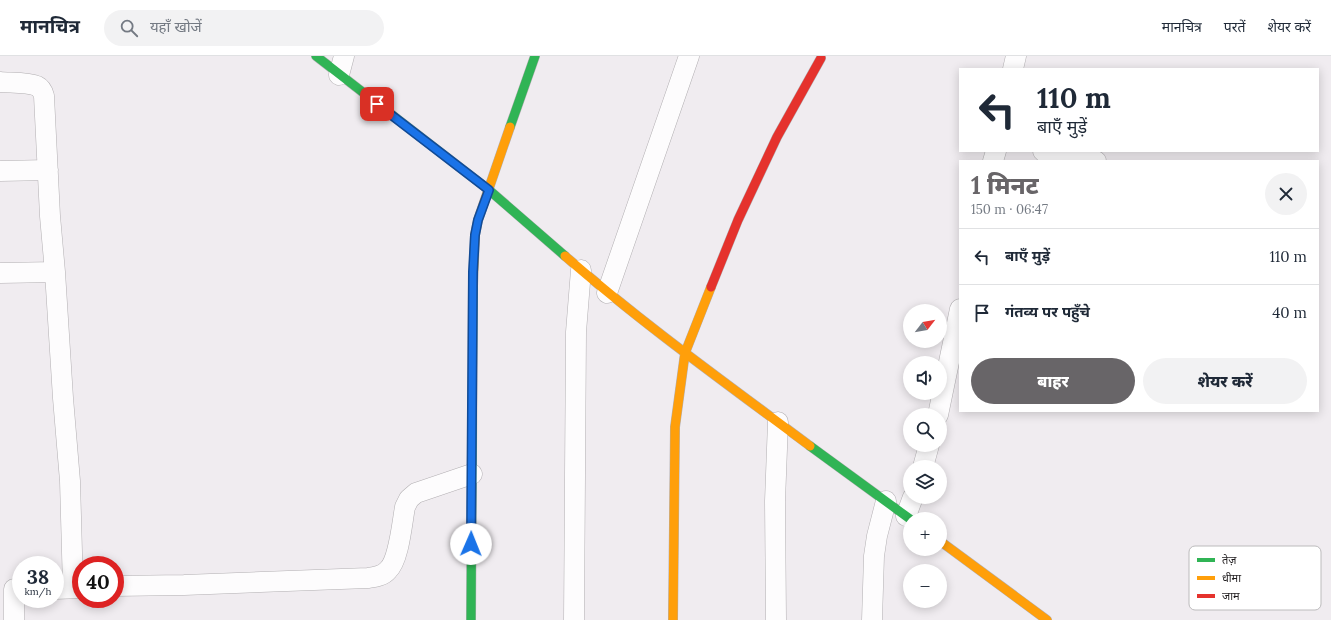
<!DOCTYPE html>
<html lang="hi">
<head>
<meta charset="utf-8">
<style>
	:root { --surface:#fff; --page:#f2f2f3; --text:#1f2937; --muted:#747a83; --line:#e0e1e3; --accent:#686568 }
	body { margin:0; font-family:Lora,"Noto Sans Devanagari",serif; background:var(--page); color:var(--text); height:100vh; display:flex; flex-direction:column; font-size:15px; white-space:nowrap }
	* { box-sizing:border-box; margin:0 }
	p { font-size:13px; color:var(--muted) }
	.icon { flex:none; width:22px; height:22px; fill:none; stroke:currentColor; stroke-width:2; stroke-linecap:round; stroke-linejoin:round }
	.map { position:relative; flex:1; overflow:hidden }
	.sheet { position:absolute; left:959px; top:104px; width:360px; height:252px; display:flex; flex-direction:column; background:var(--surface); border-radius:0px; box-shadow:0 2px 10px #0003 }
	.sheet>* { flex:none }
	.hud { position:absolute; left:959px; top:12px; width:360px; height:84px; border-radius:0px; box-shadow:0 2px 10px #0003; background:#fff; color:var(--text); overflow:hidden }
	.needle { width:26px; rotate:59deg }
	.buttons { position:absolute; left:903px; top:248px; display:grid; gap:8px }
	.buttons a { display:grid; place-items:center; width:44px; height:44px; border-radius:50%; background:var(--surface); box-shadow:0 2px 10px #0003; font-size:20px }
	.speed { position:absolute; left:12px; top:500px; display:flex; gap:8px; font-size:20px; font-weight:700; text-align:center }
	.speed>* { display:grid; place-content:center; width:52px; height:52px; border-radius:50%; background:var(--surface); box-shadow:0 2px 10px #0003; line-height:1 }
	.speed small { font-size:10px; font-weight:400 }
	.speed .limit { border:6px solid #d22; background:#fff; color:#111 }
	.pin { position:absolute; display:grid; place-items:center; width:34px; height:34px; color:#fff; margin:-17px; border-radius:8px; box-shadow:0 2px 6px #0006 }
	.me { position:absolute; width:44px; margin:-22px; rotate:1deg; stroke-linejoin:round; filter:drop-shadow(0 0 3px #0008) }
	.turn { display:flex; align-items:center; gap:14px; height:84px; padding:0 12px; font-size:18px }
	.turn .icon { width:52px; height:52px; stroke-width:2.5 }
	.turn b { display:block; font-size:28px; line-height:34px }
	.round { display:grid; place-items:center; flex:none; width:42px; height:42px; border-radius:21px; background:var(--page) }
	.head { display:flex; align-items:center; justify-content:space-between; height:68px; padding:0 12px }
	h1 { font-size:24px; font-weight:800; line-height:30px; color:var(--accent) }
	.action { display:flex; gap:8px; margin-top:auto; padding:8px 12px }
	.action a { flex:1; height:46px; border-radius:24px; background:var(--accent); color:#fff; font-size:16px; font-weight:800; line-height:46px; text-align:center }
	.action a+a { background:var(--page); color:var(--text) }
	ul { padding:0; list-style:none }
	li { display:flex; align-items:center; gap:12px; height:56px; padding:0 12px; border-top:1px solid var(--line) }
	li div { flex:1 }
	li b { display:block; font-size:15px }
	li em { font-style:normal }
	header { display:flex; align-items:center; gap:24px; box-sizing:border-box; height:56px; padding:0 20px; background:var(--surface); border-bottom:1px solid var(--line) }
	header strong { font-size:19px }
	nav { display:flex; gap:22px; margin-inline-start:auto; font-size:14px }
	.search { width:280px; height:36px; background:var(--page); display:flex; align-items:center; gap:10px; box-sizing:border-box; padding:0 14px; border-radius:22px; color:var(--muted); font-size:15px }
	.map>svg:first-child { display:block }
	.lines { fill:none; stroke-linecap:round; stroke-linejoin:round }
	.street-casing { stroke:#b2afb2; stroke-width:21 }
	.fast-casing { stroke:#b2afb2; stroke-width:10 }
	.slow-casing { stroke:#b2afb2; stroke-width:10 }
	.jam-casing { stroke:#b2afb2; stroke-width:10 }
	.street { stroke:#fdfcfd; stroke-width:20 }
	.fast { stroke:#30b455; stroke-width:9 }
	.slow { stroke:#ff9f0a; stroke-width:9 }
	.jam { stroke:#e5322d; stroke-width:9 }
	.route-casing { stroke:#114b97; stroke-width:10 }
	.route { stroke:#1a73e8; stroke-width:7 }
	.key { fill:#fff; stroke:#bcbbbc; stroke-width:1 }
	.key-label { font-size:11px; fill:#1f1c1e }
</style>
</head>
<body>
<header>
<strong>मानचित्र</strong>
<div class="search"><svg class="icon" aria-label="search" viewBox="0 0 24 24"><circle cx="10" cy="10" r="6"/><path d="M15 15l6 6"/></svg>यहाँ खोजें</div>
<nav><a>मानचित्र</a><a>परतें</a><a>शेयर करें</a></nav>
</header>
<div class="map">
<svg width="1331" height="564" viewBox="0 0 1331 564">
	<rect width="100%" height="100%" fill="#f0ecf0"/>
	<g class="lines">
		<!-- street casing -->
		<g class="street-casing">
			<path id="street" d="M1013,13L1016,0
				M339,19L344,0
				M0,26C10,27 28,26 37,30C41,32 43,36 44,40L50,160L55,216L63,342L70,425L73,532
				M1043,95L1096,105
				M993,105L996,95
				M0,115L48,114
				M0,217L55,216
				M607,237L689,0
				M938,359L960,253
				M923,411L929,389
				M906,460L913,441
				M115,530L184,529L368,522C376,521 383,520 388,514C399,504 402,467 405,451L409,443L416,437L472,418
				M55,533L81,532
				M14,564V533
				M574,564L576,276L581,214
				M776,564L775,445L778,366
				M872,564L874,500L877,480L886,445"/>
		</g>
		<!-- fast casing -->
		<g class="fast-casing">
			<path id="fast" d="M316,0L489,134L565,200
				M510,71L535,0
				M810,390L910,463
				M471,564L473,230"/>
		</g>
		<!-- slow casing -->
		<g class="slow-casing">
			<path id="slow" d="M565,200C643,268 727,328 810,390
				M473,230L475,179L478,164L510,71
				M940,485L1047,564
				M673,564L675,371L685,297L711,231"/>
		</g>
		<!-- jam casing -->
		<g class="jam-casing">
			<path id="jam" d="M711,231L738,164L777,81L821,2"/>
		</g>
		<!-- street -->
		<use href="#street" class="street"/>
		<!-- fast -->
		<use href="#fast" class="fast"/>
		<!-- slow -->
		<use href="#slow" class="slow"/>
		<!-- jam -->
		<use href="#jam" class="jam"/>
	</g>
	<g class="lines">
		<!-- route casing -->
		<g class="route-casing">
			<path id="route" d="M377,48L489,134L478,164L475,179L473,216L471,488"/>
		</g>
		<!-- route -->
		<use href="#route" class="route"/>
	</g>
	<!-- legend -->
	<rect x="1189" y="490" width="132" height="64" rx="6" class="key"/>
	<rect x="1197" y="502" width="18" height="4" fill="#30b455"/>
	<rect x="1197" y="520" width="18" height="4" fill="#ff9f0a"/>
	<rect x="1197" y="538" width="18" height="4" fill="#e5322d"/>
	<g class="key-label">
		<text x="1222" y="508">तेज़</text>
		<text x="1222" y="526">धीमा</text>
		<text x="1222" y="544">जाम</text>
	</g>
</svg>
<div class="buttons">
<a><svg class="needle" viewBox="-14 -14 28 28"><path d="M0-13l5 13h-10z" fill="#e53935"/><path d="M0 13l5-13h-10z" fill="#747a83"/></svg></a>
<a><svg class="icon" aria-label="sound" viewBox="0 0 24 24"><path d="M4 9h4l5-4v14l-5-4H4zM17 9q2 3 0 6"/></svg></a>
<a><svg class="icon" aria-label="search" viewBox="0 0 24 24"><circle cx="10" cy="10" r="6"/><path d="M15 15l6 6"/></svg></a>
<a><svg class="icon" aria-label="layers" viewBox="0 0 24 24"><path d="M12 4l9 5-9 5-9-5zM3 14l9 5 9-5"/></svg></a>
<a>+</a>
<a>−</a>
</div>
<div class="speed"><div>38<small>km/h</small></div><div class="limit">40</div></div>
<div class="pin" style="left:377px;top:48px;background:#d93025"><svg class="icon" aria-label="arrive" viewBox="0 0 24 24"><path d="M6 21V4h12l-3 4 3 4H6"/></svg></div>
<svg class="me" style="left:471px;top:488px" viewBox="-20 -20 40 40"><circle r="19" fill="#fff"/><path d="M0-13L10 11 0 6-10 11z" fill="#1a73e8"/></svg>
<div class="hud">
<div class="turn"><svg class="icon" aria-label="left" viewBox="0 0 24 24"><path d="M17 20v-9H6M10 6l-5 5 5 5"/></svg><div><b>110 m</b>बाएँ मुड़ें</div></div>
</div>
<section class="sheet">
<div class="head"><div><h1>1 मिनट</h1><p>150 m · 06:47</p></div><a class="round"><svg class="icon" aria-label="close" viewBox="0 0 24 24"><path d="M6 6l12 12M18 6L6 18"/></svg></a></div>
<ul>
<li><svg class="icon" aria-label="left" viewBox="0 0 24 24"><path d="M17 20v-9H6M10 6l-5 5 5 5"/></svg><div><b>बाएँ मुड़ें</b></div><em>110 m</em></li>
<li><svg class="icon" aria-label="arrive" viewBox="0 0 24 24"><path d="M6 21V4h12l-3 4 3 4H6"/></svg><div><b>गंतव्य पर पहुँचे</b></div><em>40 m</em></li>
</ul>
<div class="action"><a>बाहर</a><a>शेयर करें</a></div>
</section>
</div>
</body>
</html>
